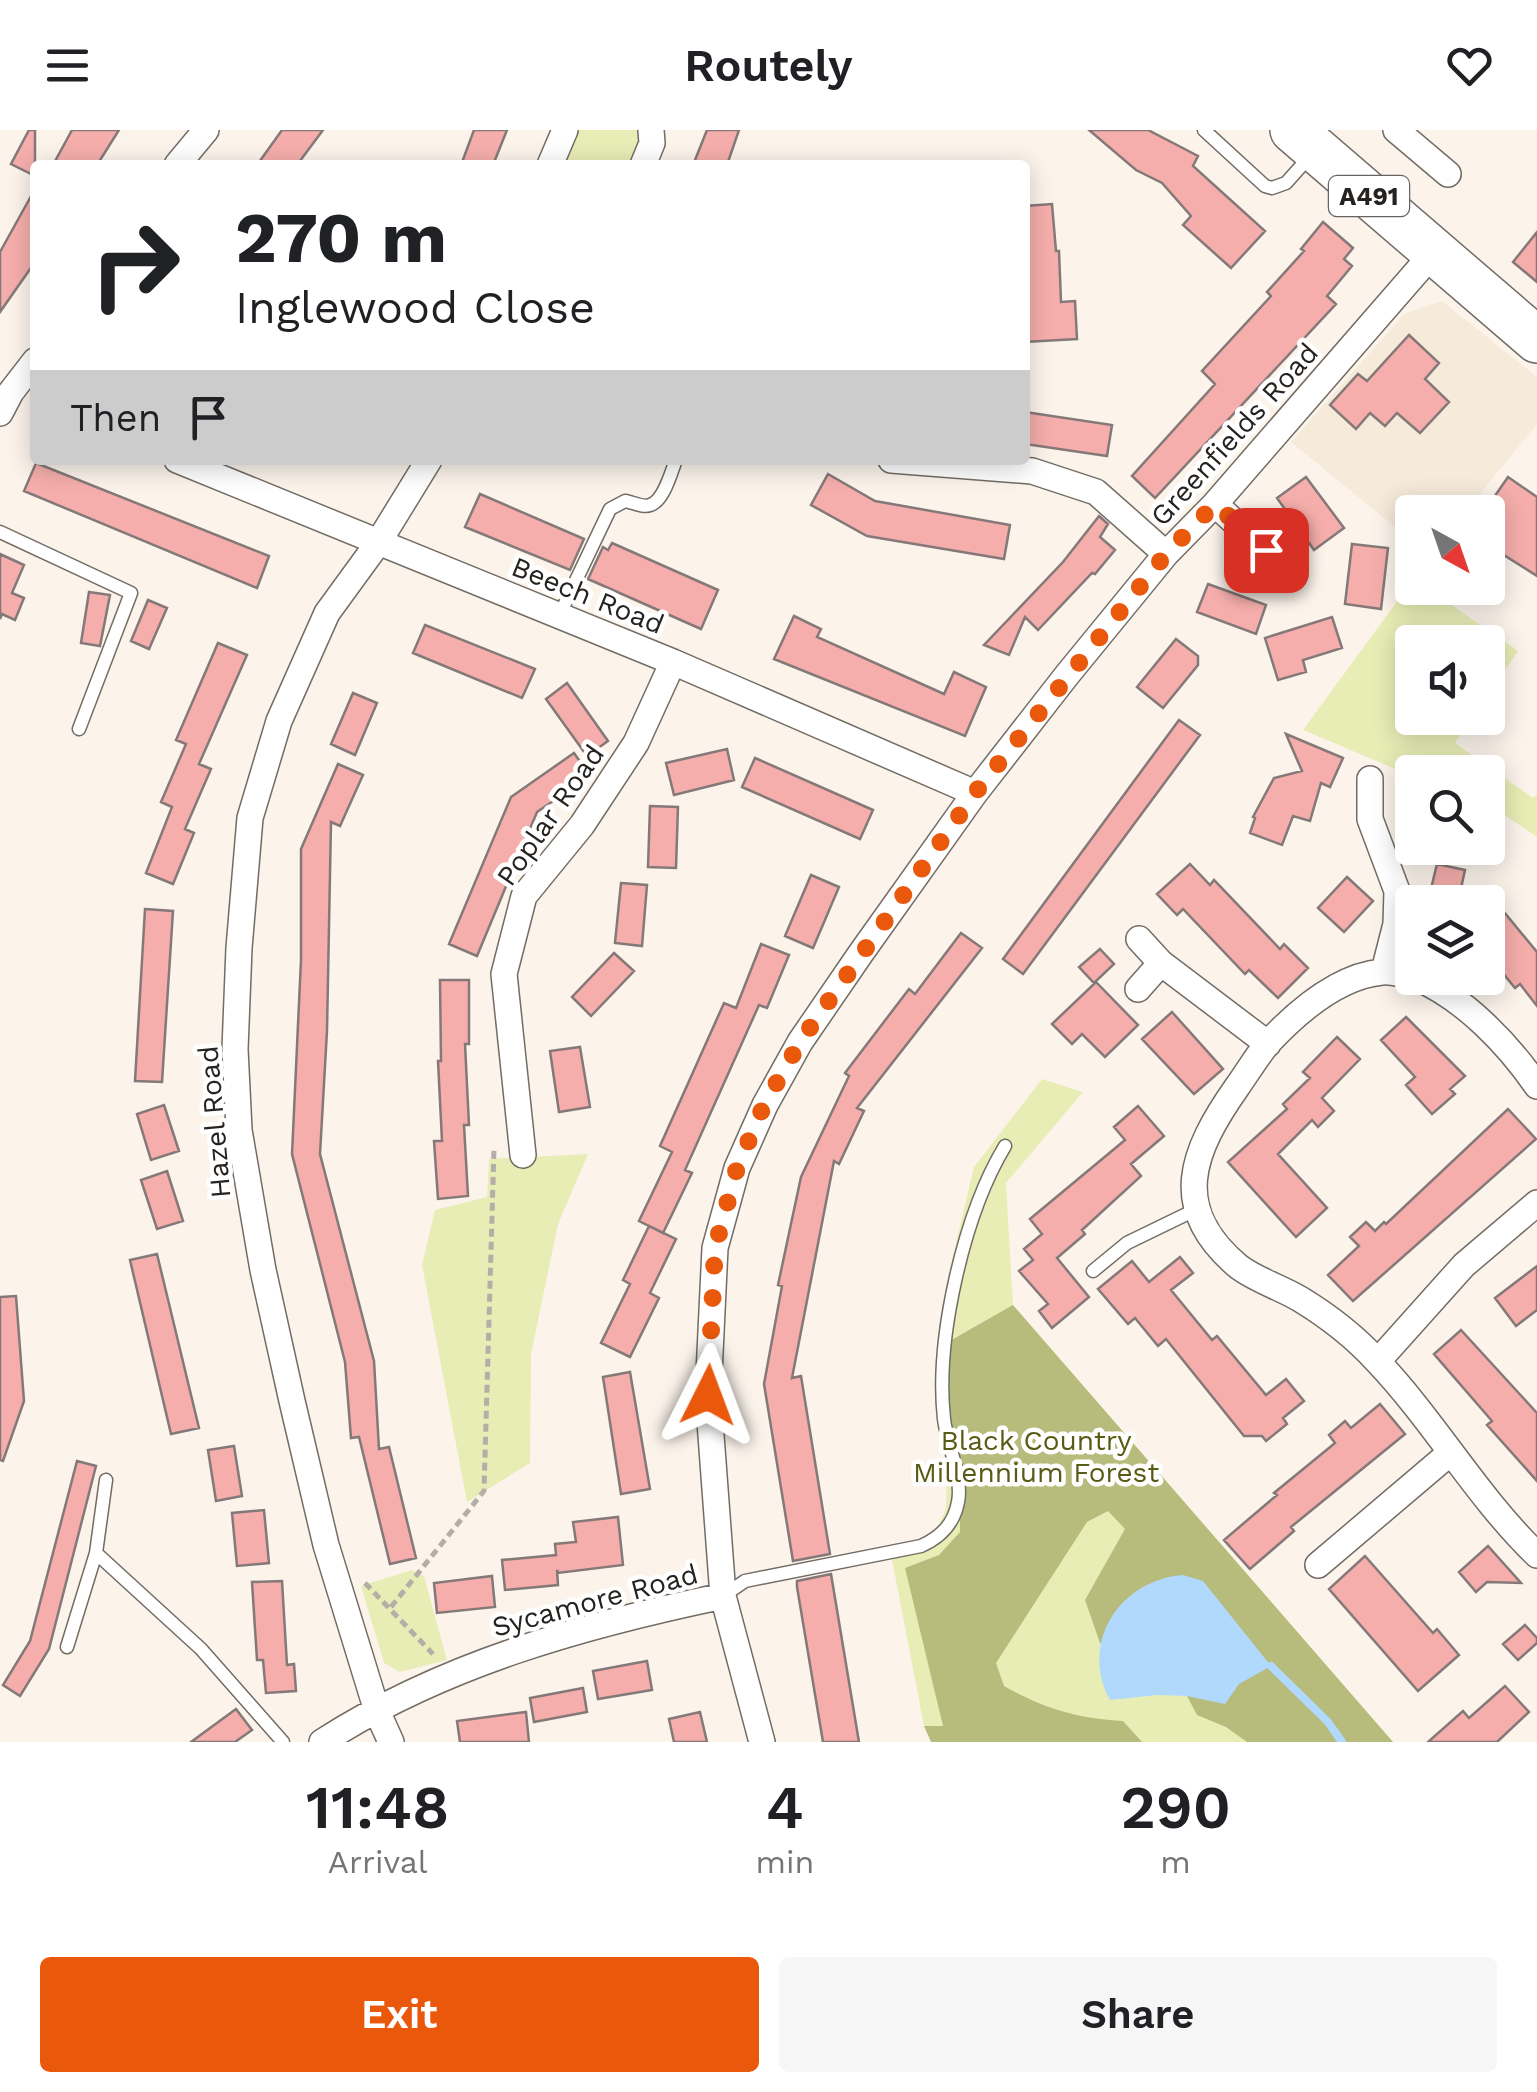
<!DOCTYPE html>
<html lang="en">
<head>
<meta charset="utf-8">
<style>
	:root { --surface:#fff; --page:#f6f6f6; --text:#202124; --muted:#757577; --accent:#ea580c }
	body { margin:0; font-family:"Work Sans",sans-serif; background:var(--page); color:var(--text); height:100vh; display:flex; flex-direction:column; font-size:38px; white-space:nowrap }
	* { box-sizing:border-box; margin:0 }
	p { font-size:32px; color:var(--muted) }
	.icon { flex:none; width:55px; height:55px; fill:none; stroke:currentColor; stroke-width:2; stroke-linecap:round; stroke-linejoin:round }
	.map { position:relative; height:1612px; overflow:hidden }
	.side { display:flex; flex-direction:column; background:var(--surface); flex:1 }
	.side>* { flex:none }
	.guide { position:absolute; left:30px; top:30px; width:1000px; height:305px; border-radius:10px; box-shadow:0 5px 25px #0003; background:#fff; color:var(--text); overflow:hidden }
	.needle { width:65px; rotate:140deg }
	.tools { position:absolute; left:1395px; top:365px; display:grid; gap:20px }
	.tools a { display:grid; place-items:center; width:110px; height:110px; border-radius:10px; background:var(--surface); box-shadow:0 5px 25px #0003; font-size:50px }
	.pin { position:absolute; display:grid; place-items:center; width:85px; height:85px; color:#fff; margin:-42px; border-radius:20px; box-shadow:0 5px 15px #0006 }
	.me { position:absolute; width:110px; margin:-55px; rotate:3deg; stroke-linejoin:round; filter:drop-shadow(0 0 8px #0008) }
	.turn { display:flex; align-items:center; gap:35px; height:210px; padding:0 40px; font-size:45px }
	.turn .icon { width:130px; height:130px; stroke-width:2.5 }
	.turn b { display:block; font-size:70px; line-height:85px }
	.then { display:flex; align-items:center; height:95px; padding:0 40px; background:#0003; gap:20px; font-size:38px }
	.eta { display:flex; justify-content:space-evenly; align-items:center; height:170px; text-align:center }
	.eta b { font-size:60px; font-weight:600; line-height:70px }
	.button { display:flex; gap:20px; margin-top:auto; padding:20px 40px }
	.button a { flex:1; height:115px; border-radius:10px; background:var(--accent); color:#fff; font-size:40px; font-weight:600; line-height:115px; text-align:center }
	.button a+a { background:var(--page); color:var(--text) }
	header { display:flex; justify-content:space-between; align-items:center; height:130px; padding:0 40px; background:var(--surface); font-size:45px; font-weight:600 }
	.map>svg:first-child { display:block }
	.built { fill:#f6eada }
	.green { fill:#e8edb6 }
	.forest { fill:#b7bc7d }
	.water { fill:#b1d9fe }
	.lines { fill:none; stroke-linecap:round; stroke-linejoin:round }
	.stream { stroke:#b1d9fe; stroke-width:8 }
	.building { fill:#f5aeab; stroke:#847978; stroke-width:2.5 }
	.lane-casing { stroke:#726c64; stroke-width:15 }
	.street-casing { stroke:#726c64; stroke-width:28 }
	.highway-casing { stroke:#726c64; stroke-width:48 }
	.path { stroke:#b4aea7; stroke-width:5; stroke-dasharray:8 5; stroke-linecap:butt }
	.lane { stroke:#fff; stroke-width:12 }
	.street { stroke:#fff; stroke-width:25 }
	.highway { stroke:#fff; stroke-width:45 }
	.route { stroke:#ea580c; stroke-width:18; stroke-dasharray:0 32.4 }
	.labels { text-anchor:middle; stroke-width:9; stroke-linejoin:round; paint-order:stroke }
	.shield { fill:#fff; stroke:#666462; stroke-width:2.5 }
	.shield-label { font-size:25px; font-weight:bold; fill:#25221f }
	.street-label { font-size:28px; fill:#25221f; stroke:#fff }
	.park-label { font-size:28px; fill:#585b14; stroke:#fff }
</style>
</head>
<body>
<header><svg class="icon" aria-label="menu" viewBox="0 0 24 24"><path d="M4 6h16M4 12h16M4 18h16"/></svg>Routely<svg class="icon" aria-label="heart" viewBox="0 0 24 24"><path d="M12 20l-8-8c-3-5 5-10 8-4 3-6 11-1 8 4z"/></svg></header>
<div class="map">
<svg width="1537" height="1612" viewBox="0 0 1537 1612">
	<rect width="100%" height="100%" fill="#fcf4eb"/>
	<!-- built -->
	<path class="built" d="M1442,171L1537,247V294L1465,382H1412V411L1291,312L1404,184Z"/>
	<!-- green -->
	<path class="green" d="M579,0H640L641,11L631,35H564Z
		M1412,451V458H1427L1518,521L1488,565V512H1412V588H1472L1455,613L1533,668L1537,664V707L1488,674V642H1412V646L1303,600Z
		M1042,949L1083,962L1006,1053L1013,1175L1393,1612H932L924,1596L890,1419L933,1408L946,1379L950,1138L974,1037Z
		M588,1024L558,1094L531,1224L530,1333L467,1372L422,1135L435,1080L487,1067L489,1029Z
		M412,1440L424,1446L447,1530L400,1542L384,1533L361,1456Z"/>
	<!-- forest -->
	<path class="forest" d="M1013,1175L1393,1612H1247L1226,1597L1197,1585L1187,1566L1100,1513L1085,1470L1125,1399L1108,1381L1087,1392L996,1533L1004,1556C1045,1579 1076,1588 1123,1591L1142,1612H931L924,1596H943L905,1438L939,1425L960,1402V1366L944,1290L948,1212Z"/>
	<!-- water -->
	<path class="water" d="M1183,1445L1203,1451L1271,1536L1239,1554L1225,1574L1187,1566L1157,1565L1110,1570C1079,1512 1120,1450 1183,1445Z"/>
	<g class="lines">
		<!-- stream -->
		<path class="stream" d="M1271,1536L1328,1592L1342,1612"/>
	</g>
	<!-- building -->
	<path class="building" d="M29,0H35V46L11,34Z
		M72,0H119L97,35H53Z
		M282,0H323L297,35H257Z
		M474,0H507L493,35H461Z
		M707,0H739L727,35H693Z
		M1089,0H1148L1198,26L1193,36L1265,101L1231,138L1183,95L1191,86L1162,53L1136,40Z
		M35,59V132L0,182V122Z
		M1052,74L1056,121H1059L1061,172L1075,171L1077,209L1025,212V76Z
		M1323,92L1353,118L1344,129L1352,136L1327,166L1336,174L1155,368L1132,346L1215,254L1202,241L1271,166L1267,162L1304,121L1301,119Z
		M1537,102V152L1513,132Z
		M1409,205L1439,233L1425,249L1449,272L1420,303L1397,283L1385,296L1370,283L1356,299L1330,275L1358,244L1367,251Z
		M1025,282L1112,295L1107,326L1025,314Z
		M36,333L269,426L257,458L24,361Z
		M828,344L875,371L1010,395L1004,429L867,406L811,375Z
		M1306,347L1344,398L1314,420L1277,368Z
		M1508,347L1537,367V446L1488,415V376Z
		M480,364L584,409L570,440L465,397Z
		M1099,386L1108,394L1100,407L1115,420L1095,444L1092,443L1038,500L1025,487L1009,525L984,515L1063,432Z
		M612,413L718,460L701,499L588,449L603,417L608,420Z
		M1352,414L1388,418L1381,479L1345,474Z
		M0,424L24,435L12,463L24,468L15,490L2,484L0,489Z
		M1208,454L1266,475L1256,504L1197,482Z
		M89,462L110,465L100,516L81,513Z
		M148,470L167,478L149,519L131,511Z
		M794,486L821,499L817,507L944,564L954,542L986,557L965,606L774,529Z
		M1332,487L1342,518L1303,530L1306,542L1278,550L1265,508Z
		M425,495L535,539L522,568L413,523Z
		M1176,509L1198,526V535L1163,578L1137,557Z
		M218,513L247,525L199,634L211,639L185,699L194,703L173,754L146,743L172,677L161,672L186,614L176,610Z
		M567,553L608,611L587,626L546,569Z
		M353,563L377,573L355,625L331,614Z
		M1179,590L1200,605L1023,844L1003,829Z
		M1286,604L1343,628L1330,657L1321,653L1310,691L1293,686L1282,715L1250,703L1255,688L1253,687L1274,648L1302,641Z
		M727,619L734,650L674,665L666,633Z
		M574,623L590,646L537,682L477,826L449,814L511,667Z
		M755,628L873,680L860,709L742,657Z
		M338,634L363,645L340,696L331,692L327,901L320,1024L374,1231L379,1319L389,1317L416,1428L390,1434L359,1307L351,1308L345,1232L292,1024L301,830V719Z
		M650,676L678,677L676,738L648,737Z
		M1190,734L1210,755L1214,750L1280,819L1284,814L1308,838L1278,868L1249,840L1245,844L1183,779L1177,785L1157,764Z
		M1437,734L1465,740L1458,772L1429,767Z
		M811,745L839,757L813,818L785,806Z
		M1347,747L1373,771L1344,802L1318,778Z
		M621,753L647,755L642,816L615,813Z
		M145,779L173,781L162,952L135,951Z
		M1504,782L1537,822V876L1520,854L1515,858L1488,825V796Z
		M961,803L982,818L857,978L864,981L839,1034L834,1031L792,1248L801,1246L830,1424L793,1431L764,1254L782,1156L778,1155L801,1047L849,946L845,943L909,859L915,864Z
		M761,814L789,825L767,878L759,875L685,1040L692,1043L663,1103L639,1091L672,1022L660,1016L724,873L736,878Z
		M1100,819L1114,834L1094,853L1079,837Z
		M614,823L634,841L591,886L572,867Z
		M440,850H469V914H465L469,995H464L468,1066L438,1069L434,1011H442L438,931H441Z
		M1096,852L1138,895L1105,927L1082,904L1072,914L1052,894Z
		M1172,882L1223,939L1194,964L1142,909Z
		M1406,887L1465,946L1450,959L1455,964L1432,984L1406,955L1415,947L1381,910Z
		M1337,907L1360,929L1322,968L1334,981L1318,997L1312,990L1278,1024L1327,1078L1296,1107L1228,1032L1287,979L1283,974L1310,948L1303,942Z
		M580,917L590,977L559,982L550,921Z
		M164,975L179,1021L151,1030L137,984Z
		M1138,976L1164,1006L1131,1034L1141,1046L1082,1100L1085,1104L1057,1128L1089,1167L1052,1198L1039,1181L1048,1174L1019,1141L1033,1130L1024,1119L1042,1104L1030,1089L1125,1010L1114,997Z
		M1508,979L1536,1009L1353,1171L1328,1145L1359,1116L1350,1107L1366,1092L1375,1101L1384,1092L1386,1094Z
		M167,1041L183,1091L157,1099L141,1050Z
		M649,1096L676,1109L650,1163L659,1168L630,1227L601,1213L630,1154L623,1150Z
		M157,1124L199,1298L171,1304L130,1130Z
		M1180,1127L1193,1143L1171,1160L1212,1210L1217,1206L1266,1265L1286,1249L1304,1271L1283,1288L1287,1294L1266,1311L1262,1306H1244L1166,1209L1158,1216L1135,1188L1128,1194L1098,1159L1132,1131L1149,1152Z
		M1537,1136V1180L1516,1196L1495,1168Z
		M16,1166L24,1271L3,1331L0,1330V1167Z
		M1461,1200L1537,1283V1351L1487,1295L1492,1291L1434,1224Z
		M630,1242L650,1359L621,1364L603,1247Z
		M1380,1274L1405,1304L1291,1397L1294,1401L1250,1439L1224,1410L1277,1365L1274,1363L1335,1313L1329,1305L1345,1291L1351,1298Z
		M234,1316L242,1366L216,1371L208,1320Z
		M77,1331L96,1336L49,1519L20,1566L3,1555L30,1511Z
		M264,1380L269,1433L237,1436L232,1383Z
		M618,1387L623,1435L558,1443L557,1440L558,1455L505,1460L502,1430L556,1425L555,1414L576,1412L573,1392Z
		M1488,1416L1521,1453L1487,1452L1476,1462L1459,1442Z
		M1365,1426L1433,1503L1437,1499L1459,1525L1418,1561L1329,1459Z
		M831,1444L859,1612H823L797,1457V1451Z
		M492,1446L495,1477L437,1483L434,1453Z
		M282,1451L287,1535L294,1534L296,1561L266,1563L263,1530H257L252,1452Z
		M1525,1495L1537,1508V1513L1518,1530L1503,1514Z
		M647,1531L652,1560L598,1569L593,1541Z
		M1505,1556L1529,1582L1497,1612H1428L1463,1581L1469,1588Z
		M583,1558L587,1582L534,1592L530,1568Z
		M236,1579L252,1600L235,1612H191Z
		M526,1582L529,1612H460L457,1591Z
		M700,1582L707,1612H674L669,1589Z"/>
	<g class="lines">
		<!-- lane casing -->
		<g class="lane-casing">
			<path id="lane" d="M1204,0L1265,56L1272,58L1286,53L1311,25
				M0,402L131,463L79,599
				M559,486L610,379L625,371C632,372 644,378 650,375C664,371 671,342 676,330
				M1093,1141L1127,1113L1197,1079
				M96,1423L201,1519L283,1612
				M723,1466L745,1451L921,1416C941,1407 954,1394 958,1372C963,1347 947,1315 944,1289C935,1209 964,1084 1005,1016
				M67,1517L96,1423L106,1350"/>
		</g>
		<!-- street casing -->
		<g class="street-casing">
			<path id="street" d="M1396,0L1448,44
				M177,35L206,0
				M550,35L565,0
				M643,35L652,13L651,0
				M0,283L11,262L35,231
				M177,330L673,532L975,663
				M891,330L1032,341L1096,362L1166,424
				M1215,374L1291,444
				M1370,649V689L1397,761L1396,794L1384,841
				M1139,809L1161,833L1268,914
				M1412,846C1403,845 1392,841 1382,842C1339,846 1297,882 1268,913C1257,926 1247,943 1237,957C1192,1021 1168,1078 1239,1137C1258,1151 1280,1157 1300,1169C1328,1186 1355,1207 1377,1231C1435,1292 1476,1366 1537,1425
				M1417,848C1464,868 1508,914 1537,956
				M1138,859L1161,833
				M523,1025L504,844L524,766L582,695L636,613L673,532
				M1378,1231L1464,1135L1537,1073
				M1318,1435L1450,1323
				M322,1612C443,1534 584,1495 723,1466
				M391,1612L377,1581L326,1415L292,1271L263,1140L239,1000L235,919L239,818L250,688L279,591L327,483L378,413L429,330
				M762,1612L723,1466L708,1265L715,1118L737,1038L765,975L800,912L861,823L975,663L1067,545L1166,424L1215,374L1434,122"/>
		</g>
		<!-- highway casing -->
		<g class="highway-casing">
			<path id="highway" d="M1293,0L1537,210"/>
		</g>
		<!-- path -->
		<path class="path" d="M365,1453L433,1524
			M391,1477L484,1361L494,1018"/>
		<!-- lane -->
		<use href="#lane" class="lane"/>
		<!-- street -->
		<use href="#street" class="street"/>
		<!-- highway -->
		<use href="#highway" class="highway"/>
	</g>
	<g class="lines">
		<!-- route -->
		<path class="route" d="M708,1265L715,1118L737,1038L764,975L800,912L975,663L1166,424L1215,374L1266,420"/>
	</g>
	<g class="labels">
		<!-- shield labels -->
		<rect class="shield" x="1329" y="46" width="80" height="40" rx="8"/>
		<g class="shield-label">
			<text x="1369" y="75">A491</text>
		</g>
		<!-- street labels -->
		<g class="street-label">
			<text transform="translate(1234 304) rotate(-48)" y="10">Greenfields Road</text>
			<text transform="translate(588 465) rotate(22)" y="10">Beech Road</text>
			<text transform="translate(550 685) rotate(-55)" y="10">Poplar Road</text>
			<text transform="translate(214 992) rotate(-95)" y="10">Hazel Road</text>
			<text transform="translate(595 1470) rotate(-15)" y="10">Sycamore Road</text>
		</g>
		<!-- park labels -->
		<g class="park-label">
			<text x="1036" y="1320">Black Country<tspan x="1036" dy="32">Millennium Forest</tspan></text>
		</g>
	</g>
</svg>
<div class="tools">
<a><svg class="needle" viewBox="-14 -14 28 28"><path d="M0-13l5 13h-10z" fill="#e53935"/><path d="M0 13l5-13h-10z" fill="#757577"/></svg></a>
<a><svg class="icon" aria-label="sound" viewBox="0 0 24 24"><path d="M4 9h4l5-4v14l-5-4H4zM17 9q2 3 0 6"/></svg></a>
<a><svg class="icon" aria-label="search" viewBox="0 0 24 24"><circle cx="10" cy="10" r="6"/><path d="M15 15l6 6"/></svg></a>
<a><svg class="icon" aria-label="layers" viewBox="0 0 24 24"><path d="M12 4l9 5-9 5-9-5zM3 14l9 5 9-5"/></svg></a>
</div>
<div class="pin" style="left:1266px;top:420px;background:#d93025"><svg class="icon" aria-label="arrive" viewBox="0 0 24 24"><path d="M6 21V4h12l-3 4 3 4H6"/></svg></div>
<svg class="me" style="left:708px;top:1265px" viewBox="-20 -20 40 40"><path d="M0-17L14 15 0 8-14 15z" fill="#ea580c" stroke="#fff" stroke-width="4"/></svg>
<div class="guide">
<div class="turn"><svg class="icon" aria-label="right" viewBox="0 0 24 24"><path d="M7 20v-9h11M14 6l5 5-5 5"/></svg><div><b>270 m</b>Inglewood Close</div></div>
<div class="then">Then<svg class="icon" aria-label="arrive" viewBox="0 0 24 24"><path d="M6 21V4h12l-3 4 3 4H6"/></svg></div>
</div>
</div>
<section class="side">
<div class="eta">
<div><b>11:48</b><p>Arrival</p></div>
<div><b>4</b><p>min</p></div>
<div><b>290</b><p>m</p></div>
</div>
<div class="button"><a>Exit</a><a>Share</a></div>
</section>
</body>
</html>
